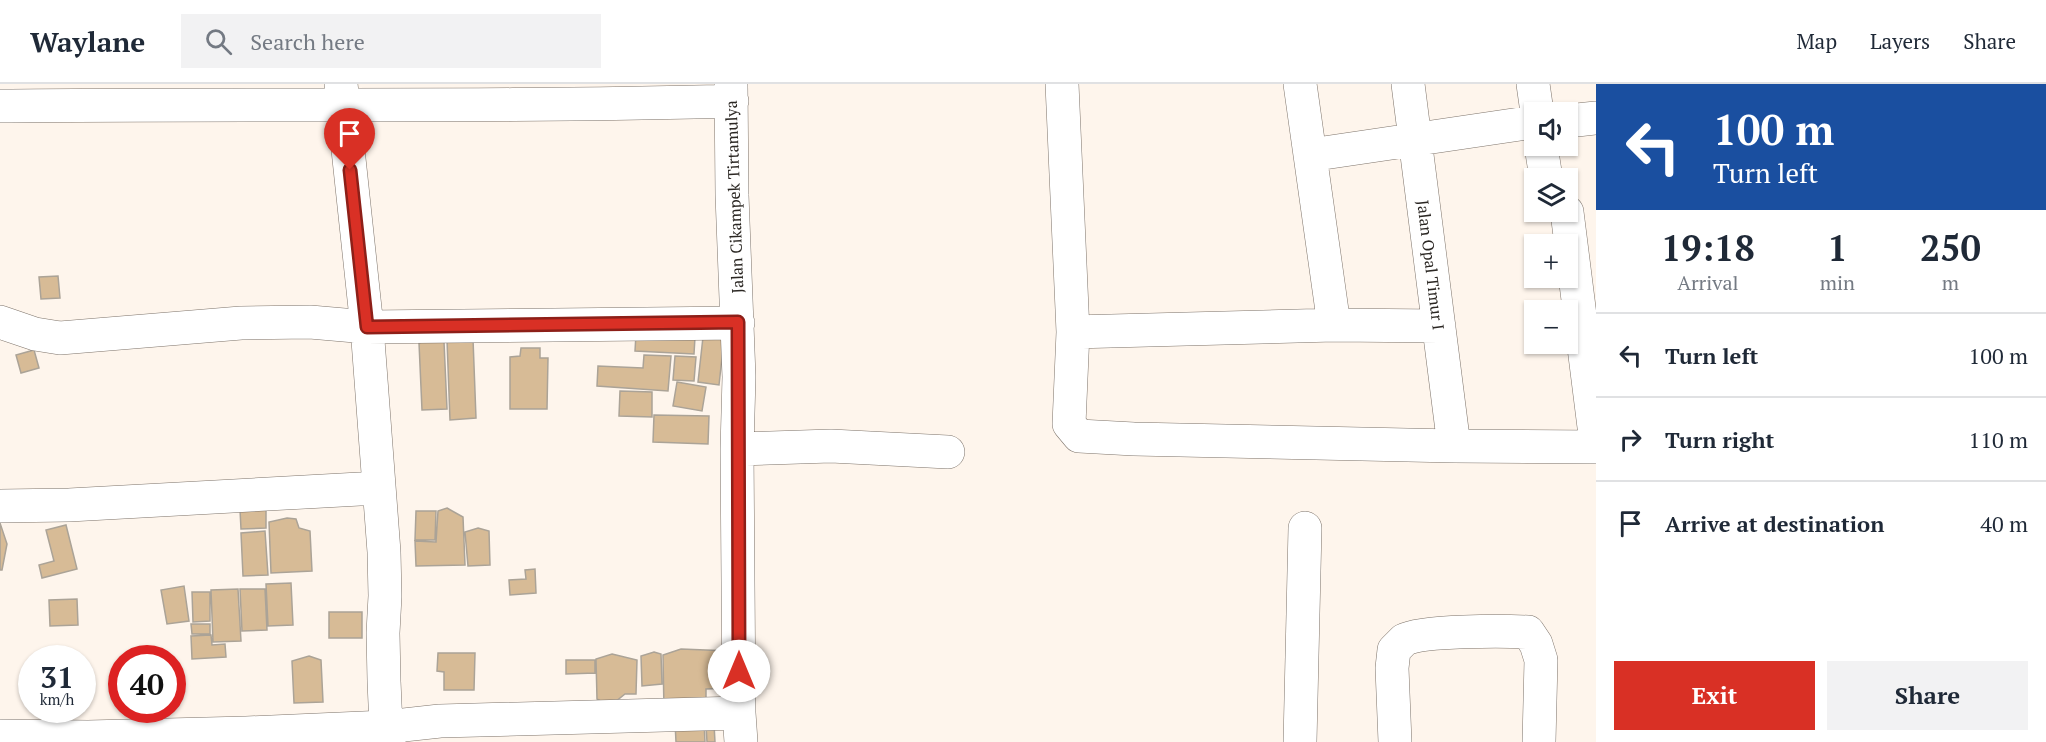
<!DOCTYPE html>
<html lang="en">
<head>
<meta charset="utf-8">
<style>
	:root { --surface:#fff; --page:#f2f2f3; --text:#1f2937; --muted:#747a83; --line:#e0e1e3; --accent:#d93025 }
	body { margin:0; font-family:"PT Serif",serif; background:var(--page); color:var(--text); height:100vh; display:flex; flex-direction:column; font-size:22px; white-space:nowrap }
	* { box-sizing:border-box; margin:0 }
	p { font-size:20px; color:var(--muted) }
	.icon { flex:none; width:33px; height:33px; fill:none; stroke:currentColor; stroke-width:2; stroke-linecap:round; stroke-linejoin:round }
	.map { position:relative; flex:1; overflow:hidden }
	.side { display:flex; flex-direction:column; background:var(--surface); width:450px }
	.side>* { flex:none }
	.guide { background:#1a4fa0; color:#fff; overflow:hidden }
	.controls { position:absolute; left:1524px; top:18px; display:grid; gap:12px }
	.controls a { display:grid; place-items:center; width:54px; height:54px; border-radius:0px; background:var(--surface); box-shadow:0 2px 4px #0004; font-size:30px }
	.speed { position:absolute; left:18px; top:561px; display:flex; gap:12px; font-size:30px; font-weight:700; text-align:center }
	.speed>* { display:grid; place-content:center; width:78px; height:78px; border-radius:50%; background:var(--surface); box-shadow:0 2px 4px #0004; line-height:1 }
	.speed small { font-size:15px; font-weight:400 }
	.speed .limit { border:9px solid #d22; background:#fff; color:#111 }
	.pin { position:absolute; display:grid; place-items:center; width:51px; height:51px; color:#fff; margin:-62px -26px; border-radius:50% 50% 50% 0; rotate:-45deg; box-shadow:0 0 6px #0007 }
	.pin .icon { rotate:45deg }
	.me { position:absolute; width:66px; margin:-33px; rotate:0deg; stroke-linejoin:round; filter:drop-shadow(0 0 4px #0008) }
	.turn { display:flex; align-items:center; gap:21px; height:126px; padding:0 18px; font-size:27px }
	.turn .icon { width:78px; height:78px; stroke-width:2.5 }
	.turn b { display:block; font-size:42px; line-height:51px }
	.eta { display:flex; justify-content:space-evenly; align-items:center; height:102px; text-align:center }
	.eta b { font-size:36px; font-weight:700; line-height:42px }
	.button { display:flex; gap:12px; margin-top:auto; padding:12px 18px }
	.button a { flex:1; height:69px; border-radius:0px; background:var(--accent); color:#fff; font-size:24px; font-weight:700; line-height:69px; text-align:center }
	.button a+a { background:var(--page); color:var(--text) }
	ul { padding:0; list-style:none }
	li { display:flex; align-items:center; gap:18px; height:84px; padding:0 18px; border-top:2px solid var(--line) }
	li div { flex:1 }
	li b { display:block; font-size:22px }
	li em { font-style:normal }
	header { display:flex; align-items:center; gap:36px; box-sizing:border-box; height:84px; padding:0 30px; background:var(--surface); border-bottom:2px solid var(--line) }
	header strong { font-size:28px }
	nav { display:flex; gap:33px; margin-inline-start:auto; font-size:21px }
	.search { width:420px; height:54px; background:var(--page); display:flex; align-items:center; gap:15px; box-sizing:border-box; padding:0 21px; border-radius:0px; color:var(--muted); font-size:22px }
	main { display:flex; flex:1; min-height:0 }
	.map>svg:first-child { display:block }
	.building { fill:#d7bb96; stroke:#aba397; stroke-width:1.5 }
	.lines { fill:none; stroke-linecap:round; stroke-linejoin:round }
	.minor-casing { stroke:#7e746b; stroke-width:34 }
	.minor { stroke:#fff; stroke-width:33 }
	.route-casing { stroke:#8d1f18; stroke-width:15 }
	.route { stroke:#d93025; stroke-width:10 }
	.labels { text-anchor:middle; stroke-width:6; stroke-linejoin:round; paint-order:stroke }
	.street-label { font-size:16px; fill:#2b2723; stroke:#fff }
</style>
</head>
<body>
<header>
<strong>Waylane</strong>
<div class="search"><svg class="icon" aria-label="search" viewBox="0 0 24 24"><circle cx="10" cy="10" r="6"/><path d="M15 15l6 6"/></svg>Search here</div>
<nav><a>Map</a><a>Layers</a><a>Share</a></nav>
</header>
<main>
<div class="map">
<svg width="1596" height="658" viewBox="0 0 1596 658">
	<rect width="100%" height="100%" fill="#fef5ec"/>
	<!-- building -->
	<path class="building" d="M58,192L60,214L41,215L39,193Z
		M636,250L695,253L694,270L635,267Z
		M435,253L444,258L447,325L422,326L419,259Z
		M703,253L724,255L719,301L698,298Z
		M473,255L476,334L450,336L447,256Z
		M521,264H540V274H548L547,325H510V273L520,272Z
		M34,266L39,284L21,289L16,271Z
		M644,271L671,272L668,307L597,302L598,282L643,284Z
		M675,272L696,273L694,297L673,296Z
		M677,298L706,303L702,327L673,322Z
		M620,307L652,308V333L619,332Z
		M654,331L709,332L708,360L653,358Z
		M447,424L463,433L465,481L416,482L415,457L436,458L438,427Z
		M240,426H266V444L241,445Z
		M416,427H436L435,456H415Z
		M287,434L296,435L299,444L310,447L312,487L271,489L269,438Z
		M0,439L7,460L2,486H0Z
		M66,441L77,485L42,494L39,481L54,477L46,446Z
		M478,444L489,447L490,481L468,482L465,448Z
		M265,447L268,491L243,492L241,449Z
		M535,485L536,509L510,511L509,496L526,495L525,486Z
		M291,499L293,541L268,542L266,500Z
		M184,502L189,537L167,540L161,506Z
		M238,505L241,557L213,558L211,506Z
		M240,505H265L267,546L242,547Z
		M192,508H210V537L193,538Z
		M77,515L78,541L50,542L49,516Z
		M329,528H362V554H329Z
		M191,540H210V550H192Z
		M211,551L212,561L225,560L226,573L192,575L191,552Z
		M681,565L730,567L731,604L706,605V626L664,627L663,571Z
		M654,568L661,570L662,600L642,602L641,572Z
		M438,569H475L474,606H444V588L437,587Z
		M612,570L637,576L636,610H625L610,622L597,615L596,575Z
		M309,572L321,576L323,618L294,619L292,577Z
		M566,576H595V589L566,590Z
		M704,637L705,658H676L675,638Z
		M714,640L715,658H707L706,641Z"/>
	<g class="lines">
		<!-- minor casing -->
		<g class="minor-casing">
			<path id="minor" d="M341,0L367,243L384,468L385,512L383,549L384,597L386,643L389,658
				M731,0L732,111L739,293L737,365L739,629L741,658
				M1062,0L1073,248L1069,340L1079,352L1134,355L1454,362L1596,363
				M1300,0L1334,241
				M1408,0L1454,362
				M1533,0L1537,28
				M0,22C244,19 488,24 732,17
				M1568,37L1596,34
				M1541,62L1546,94
				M1310,71L1534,38
				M1567,128L1596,359
				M0,238L35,250L60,254L241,239L310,238L367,243L738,239
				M1073,248L1334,241L1439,242
				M737,365L831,362L948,368
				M0,422L69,421L378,404
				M0,652L88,653L246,649L386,643L440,637L739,629
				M1300,658L1305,444
				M1395,658L1392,584L1394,566C1397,563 1401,559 1404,556C1422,546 1505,547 1528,548L1536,560L1541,576L1539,658"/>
		</g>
		<!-- minor -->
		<use href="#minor" class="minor"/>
	</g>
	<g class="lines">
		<!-- route casing -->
		<g class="route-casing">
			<path id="route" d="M350,86L367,243L738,238L739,587"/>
		</g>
		<!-- route -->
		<use href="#route" class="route"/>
	</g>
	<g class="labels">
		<!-- street labels -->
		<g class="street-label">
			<text transform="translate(734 113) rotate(-92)" y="6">Jalan Cikampek Tirtamulya</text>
			<text transform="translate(1431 181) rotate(83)" y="6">Jalan Opal Timur I</text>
		</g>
	</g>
</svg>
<div class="controls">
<a><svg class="icon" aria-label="sound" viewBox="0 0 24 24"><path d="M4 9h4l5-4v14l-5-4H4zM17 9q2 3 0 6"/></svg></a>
<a><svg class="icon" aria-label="layers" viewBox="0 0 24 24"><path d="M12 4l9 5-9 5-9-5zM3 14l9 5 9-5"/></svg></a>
<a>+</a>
<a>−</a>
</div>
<div class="speed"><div>31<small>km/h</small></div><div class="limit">40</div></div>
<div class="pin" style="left:350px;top:86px;background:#d93025"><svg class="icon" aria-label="arrive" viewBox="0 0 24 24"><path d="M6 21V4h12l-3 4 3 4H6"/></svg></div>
<svg class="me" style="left:739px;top:587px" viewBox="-20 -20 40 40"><circle r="19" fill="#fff"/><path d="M0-13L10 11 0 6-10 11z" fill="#d93025"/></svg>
</div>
<section class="side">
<div class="guide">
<div class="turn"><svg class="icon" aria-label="left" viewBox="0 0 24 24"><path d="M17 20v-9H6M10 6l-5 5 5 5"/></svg><div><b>100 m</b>Turn left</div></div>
</div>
<div class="eta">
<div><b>19:18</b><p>Arrival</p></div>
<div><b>1</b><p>min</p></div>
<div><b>250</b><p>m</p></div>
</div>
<ul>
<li><svg class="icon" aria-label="left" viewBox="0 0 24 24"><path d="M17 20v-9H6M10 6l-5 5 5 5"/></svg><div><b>Turn left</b></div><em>100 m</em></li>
<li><svg class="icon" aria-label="right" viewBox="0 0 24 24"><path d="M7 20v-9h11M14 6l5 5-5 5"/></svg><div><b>Turn right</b></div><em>110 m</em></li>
<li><svg class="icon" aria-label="arrive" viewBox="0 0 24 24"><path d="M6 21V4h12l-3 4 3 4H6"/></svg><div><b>Arrive at destination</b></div><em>40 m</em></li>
</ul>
<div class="button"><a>Exit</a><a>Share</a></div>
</section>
</main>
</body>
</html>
